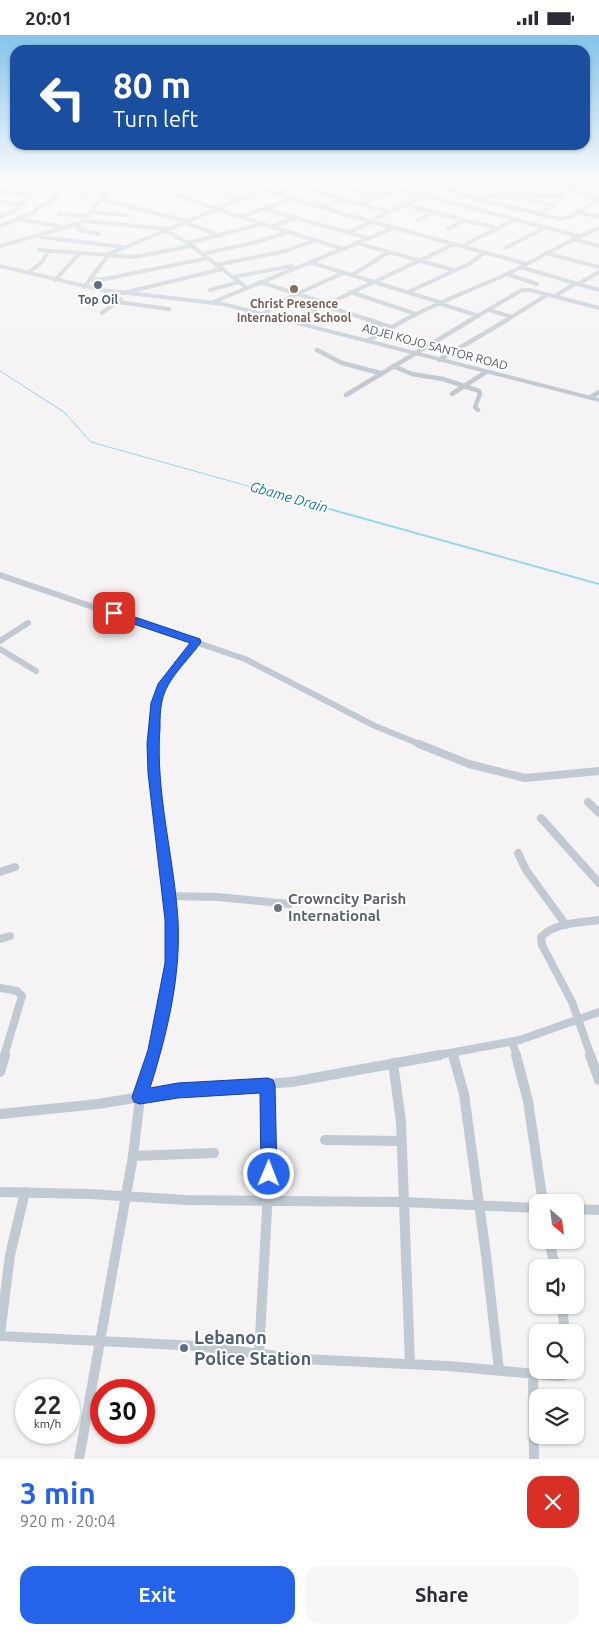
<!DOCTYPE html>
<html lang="en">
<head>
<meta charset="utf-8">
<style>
	:root { --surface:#fff; --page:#f7f7f7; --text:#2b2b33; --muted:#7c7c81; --accent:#2563eb }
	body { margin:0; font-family:Ubuntu,sans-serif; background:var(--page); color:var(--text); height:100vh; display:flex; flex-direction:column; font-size:19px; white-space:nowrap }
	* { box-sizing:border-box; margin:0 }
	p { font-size:16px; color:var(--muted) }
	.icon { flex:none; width:28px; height:28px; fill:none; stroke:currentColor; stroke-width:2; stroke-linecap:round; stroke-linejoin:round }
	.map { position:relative; height:1424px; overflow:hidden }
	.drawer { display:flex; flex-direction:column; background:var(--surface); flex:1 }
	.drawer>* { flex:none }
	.hud { position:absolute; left:10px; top:10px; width:580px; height:105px; border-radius:15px; box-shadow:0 1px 4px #0004; background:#1a4fa0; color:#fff; overflow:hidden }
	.needle { width:32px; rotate:152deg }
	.controls { position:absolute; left:529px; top:1159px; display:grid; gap:10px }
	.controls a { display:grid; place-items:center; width:55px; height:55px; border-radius:10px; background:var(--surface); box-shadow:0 1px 4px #0004; font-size:25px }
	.speed { position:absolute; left:15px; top:1344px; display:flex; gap:10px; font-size:25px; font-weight:700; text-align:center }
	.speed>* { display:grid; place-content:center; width:65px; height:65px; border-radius:50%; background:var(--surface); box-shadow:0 1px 4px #0004; line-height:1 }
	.speed small { font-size:12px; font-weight:400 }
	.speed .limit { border:8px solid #d22; background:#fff; color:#111 }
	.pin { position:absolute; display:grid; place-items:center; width:42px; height:42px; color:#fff; margin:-21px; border-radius:10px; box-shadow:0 2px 8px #0006 }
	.me { position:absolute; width:55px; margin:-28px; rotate:1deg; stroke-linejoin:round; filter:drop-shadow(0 0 4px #0008) }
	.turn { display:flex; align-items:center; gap:18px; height:105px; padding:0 20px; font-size:22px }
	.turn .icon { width:65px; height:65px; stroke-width:2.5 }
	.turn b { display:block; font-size:35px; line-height:42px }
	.round { display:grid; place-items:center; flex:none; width:52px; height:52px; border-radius:15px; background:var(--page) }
	.summary { display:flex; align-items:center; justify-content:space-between; height:85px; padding:0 20px }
	h1 { font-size:30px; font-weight:700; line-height:38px; color:var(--accent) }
	.action { display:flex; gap:10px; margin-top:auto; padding:10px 20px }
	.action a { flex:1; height:58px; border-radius:15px; background:var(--accent); color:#fff; font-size:20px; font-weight:700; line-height:58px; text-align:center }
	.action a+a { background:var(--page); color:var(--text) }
	.status { display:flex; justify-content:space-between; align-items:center; height:35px; padding:0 25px; background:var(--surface); direction:ltr }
	.status svg { height:14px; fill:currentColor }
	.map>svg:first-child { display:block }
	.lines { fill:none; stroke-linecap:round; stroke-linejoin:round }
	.stream-far1 { stroke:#90daee; stroke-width:1 }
	.stream { stroke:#90daee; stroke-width:2 }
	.street-far4 { stroke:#c1cad2; stroke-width:4 }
	.street-far3 { stroke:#c1cad2; stroke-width:4.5 }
	.street-far2 { stroke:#c1cad2; stroke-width:6 }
	.street-far1 { stroke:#c1cad2; stroke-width:8 }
	.street { stroke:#c1cad2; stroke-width:10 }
	.secondary { fill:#c1cbd6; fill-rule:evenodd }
	.route { fill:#2563eb; stroke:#184099 }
	.service-dot { fill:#5c6f8a; stroke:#fff; stroke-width:2 }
	.education-dot { fill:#8d6e63; stroke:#fff; stroke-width:2 }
	.worship-dot { fill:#6b7280; stroke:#fff; stroke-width:2 }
	.labels { text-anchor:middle; stroke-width:4; stroke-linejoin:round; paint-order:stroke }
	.far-service-label { font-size:12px; font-weight:bold; fill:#4e5e75; stroke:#fff }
	.far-education-label { font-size:12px; font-weight:bold; fill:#785e54; stroke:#fff }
	.far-street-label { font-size:12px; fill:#4a5661; stroke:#fff }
	.far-water-label { font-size:14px; font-style:italic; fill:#0c7c9b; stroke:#fff }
	.worship-label { font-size:15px; font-weight:bold; fill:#5b616d; stroke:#fff; text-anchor:start }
	.near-service-label { font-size:18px; font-weight:bold; fill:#4e5e75; stroke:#fff; text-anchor:start }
</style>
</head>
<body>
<div class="status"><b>20:01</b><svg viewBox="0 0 49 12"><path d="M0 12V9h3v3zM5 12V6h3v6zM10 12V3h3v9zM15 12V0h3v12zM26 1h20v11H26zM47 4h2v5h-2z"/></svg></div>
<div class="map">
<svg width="599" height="1424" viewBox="0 0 599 1424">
	<rect width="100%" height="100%" fill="#f5f3f3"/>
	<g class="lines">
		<!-- stream-far1 -->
		<path class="stream-far1" d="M0,336L64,377L91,407L319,471"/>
		<!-- stream -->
		<path class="stream" d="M315,470L599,549"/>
		<!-- street-far4 -->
		<path class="street-far4" d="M182,144L240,164
			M229,144L347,180L527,229
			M289,144L304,148
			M314,144L379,162
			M362,144L578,201
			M399,144L423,150L443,152
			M438,144L443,152L457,159L560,184L570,182L599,164
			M526,144L548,160
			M555,144L574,148
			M0,145L60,153
			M512,145L532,160
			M483,150L516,148
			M297,151L390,177
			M85,152L108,153
			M446,153L463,152
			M567,154L599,163
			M0,156L32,160L13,176L0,182
			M277,159L315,144
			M176,160L216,174
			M82,162L91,152
			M522,162L553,171
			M101,164L186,186
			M476,164L484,161H563
			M0,167L22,169
			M362,168L399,154
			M405,170L496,193
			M321,172L342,164
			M215,174L343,214
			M263,174L368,203
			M91,177L126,180
			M577,177L599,182
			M59,179L88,181
			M536,179L553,171L567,154L582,144
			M241,182L292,164
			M17,184L68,193
			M417,185L434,177
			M84,186L168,194
			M370,186L424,161
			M184,187L220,201
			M0,191L35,177L37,173L52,166L69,144
			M75,191L81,194L79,195L98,199
			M273,191L295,183
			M448,194L464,185
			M165,195L188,208L247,253
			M349,197L372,187
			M41,202L122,212
			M572,204L599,211
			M188,208L262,189
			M357,208L453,235
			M0,211L81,188L101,164L113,144
			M462,211L514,185
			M505,213L545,193
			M39,215L134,222L192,211
			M546,218L599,232
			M202,219L257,207L289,197
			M309,227L439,267
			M216,230L286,216L315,205
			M520,232L599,255
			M28,238L42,227L48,217
			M507,239L537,249
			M352,240L389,217
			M233,242L292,231
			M55,245L80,218
			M89,245L105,244L208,223
			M260,247L326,268
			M578,249L599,237
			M84,252L109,219L263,155
			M210,255L239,247
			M350,257L416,279
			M408,257L469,229L486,217
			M123,258L223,234
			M555,261L576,248
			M118,267L169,274
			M213,267L394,193
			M438,268L479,281
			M322,270L373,286
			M489,275L512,282
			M102,278L121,264
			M263,279L286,264L343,238
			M291,286L455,209
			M403,286C436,268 471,255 505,240C537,225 566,206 599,193
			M469,286L522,255H530L599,273
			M505,286L547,260"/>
		<!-- street-far3 -->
		<path class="street-far3" d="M369,285L393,293
			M291,286L293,285
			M367,306L405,285
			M317,315L342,328L380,338
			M439,325L507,285
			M393,331L412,339L443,344L479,356L480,359L475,372L478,375
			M452,359L486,337
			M346,360L471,285
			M591,362L599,357"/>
		<!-- street-far2 -->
		<path class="street-far2" d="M0,540L245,624L375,691L422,710
			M0,606L28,588
			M0,614L36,636
			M153,710L156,668L161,652L196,607"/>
		<!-- street-far1 -->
		<path class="street-far1" d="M153,709L154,738L171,885L172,928L153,1021
			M419,709L469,729L525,743L599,736
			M588,767L599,778
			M541,783L599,848
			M518,818L526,835L566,890
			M0,837L15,832
			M169,861L218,862L289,869
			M0,904L10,901
			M0,953L17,956L22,961L4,1021
			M512,1007L517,1021
			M453,1018L454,1021
			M433,1021L520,1005L599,977
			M591,1021L572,967L542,910L541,902C555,887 580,888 599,885"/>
		<!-- street -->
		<path class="street" d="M453,1020L464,1059L486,1220L499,1335
			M516,1020L528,1066L543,1168
			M590,1020L599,1045
			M393,1028L401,1087L410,1329
			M0,1037L5,1020
			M0,1079L98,1069L178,1056L292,1047L440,1020
			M325,1105L401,1106
			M133,1121L214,1118
			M0,1157L89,1159L186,1165L403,1167L538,1173
			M575,1174L599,1175
			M549,1205L555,1232
			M562,1270L565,1298
			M0,1300L10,1220L25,1157
			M0,1301L198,1311L303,1324L448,1331L558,1341L565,1340L568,1335
			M259,1318L269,1139L268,1050
			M533,1338L534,1424
			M79,1424L133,1121L140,1062L153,1020"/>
		<!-- secondary -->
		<path class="secondary" d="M0,229L102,253L223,267L599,363V367L223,271L102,257L0,233Z"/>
	</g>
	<!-- sky -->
	<linearGradient id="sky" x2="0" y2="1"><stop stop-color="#85c3ea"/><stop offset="0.42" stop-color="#fafafa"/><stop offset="1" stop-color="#fafafa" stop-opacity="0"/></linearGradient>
	<rect width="599" height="343" fill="url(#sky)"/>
	<!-- route -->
	<path class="route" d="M114,575L200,604L201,607C188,626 167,643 162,666C160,675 160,684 160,693C155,757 174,821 178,885C181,942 167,999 150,1053L178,1048L268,1043L273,1045L275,1050L277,1139L274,1145L269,1147L263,1145L261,1139L260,1058L178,1063L140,1069L134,1067L132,1062L148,1015L165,928V885L148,738L147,709L151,668L158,649L190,608L110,581V576Z"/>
	<!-- markers -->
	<g class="service-dot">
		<circle cx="98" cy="250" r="5"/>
		<circle cx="184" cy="1313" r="5"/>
	</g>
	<circle class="education-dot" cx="294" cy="254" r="5"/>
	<circle class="worship-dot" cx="278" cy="873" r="5"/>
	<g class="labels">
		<!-- far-service labels -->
		<g class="far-service-label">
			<text x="98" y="269">Top Oil</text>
		</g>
		<!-- far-education labels -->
		<g class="far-education-label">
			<text x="294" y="273">Christ Presence<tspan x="294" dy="14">International School</tspan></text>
		</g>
		<!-- far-street labels -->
		<g class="far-street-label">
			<text transform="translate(435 312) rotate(15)" y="4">ADJEI KOJO SANTOR ROAD</text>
		</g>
		<!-- far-water labels -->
		<g class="far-water-label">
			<text transform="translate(289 462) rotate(16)" y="5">Gbame Drain</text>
		</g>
		<!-- worship labels -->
		<g class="worship-label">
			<text x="288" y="869">Crowncity Parish<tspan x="288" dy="17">International</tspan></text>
		</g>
		<!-- near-service labels -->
		<g class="near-service-label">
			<text x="194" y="1309">Lebanon<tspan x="194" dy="21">Police Station</tspan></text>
		</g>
	</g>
</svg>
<div class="controls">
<a><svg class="needle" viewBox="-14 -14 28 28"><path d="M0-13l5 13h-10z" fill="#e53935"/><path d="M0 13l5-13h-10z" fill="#7c7c81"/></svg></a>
<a><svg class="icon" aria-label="sound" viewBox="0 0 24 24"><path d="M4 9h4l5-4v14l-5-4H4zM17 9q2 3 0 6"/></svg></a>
<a><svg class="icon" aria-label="search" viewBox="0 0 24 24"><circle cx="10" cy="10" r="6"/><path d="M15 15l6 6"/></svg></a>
<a><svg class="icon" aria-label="layers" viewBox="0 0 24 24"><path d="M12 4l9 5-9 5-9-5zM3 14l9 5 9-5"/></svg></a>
</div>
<div class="speed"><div>22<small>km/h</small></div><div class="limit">30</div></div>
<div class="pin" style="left:114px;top:578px;background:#d93025"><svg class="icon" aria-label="arrive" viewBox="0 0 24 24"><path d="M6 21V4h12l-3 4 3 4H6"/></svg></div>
<svg class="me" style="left:269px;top:1139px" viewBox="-20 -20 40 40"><circle r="17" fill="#2563eb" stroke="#fff" stroke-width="3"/><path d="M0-11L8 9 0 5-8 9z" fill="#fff"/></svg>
<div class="hud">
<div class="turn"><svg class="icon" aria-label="left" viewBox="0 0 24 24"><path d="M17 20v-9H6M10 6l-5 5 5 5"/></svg><div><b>80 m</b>Turn left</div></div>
</div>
</div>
<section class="drawer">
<div class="summary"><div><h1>3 min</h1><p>920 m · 20:04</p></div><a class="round" style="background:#d93025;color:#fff"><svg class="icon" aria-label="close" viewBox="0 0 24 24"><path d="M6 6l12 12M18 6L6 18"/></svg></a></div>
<div class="action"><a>Exit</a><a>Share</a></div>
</section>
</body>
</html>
